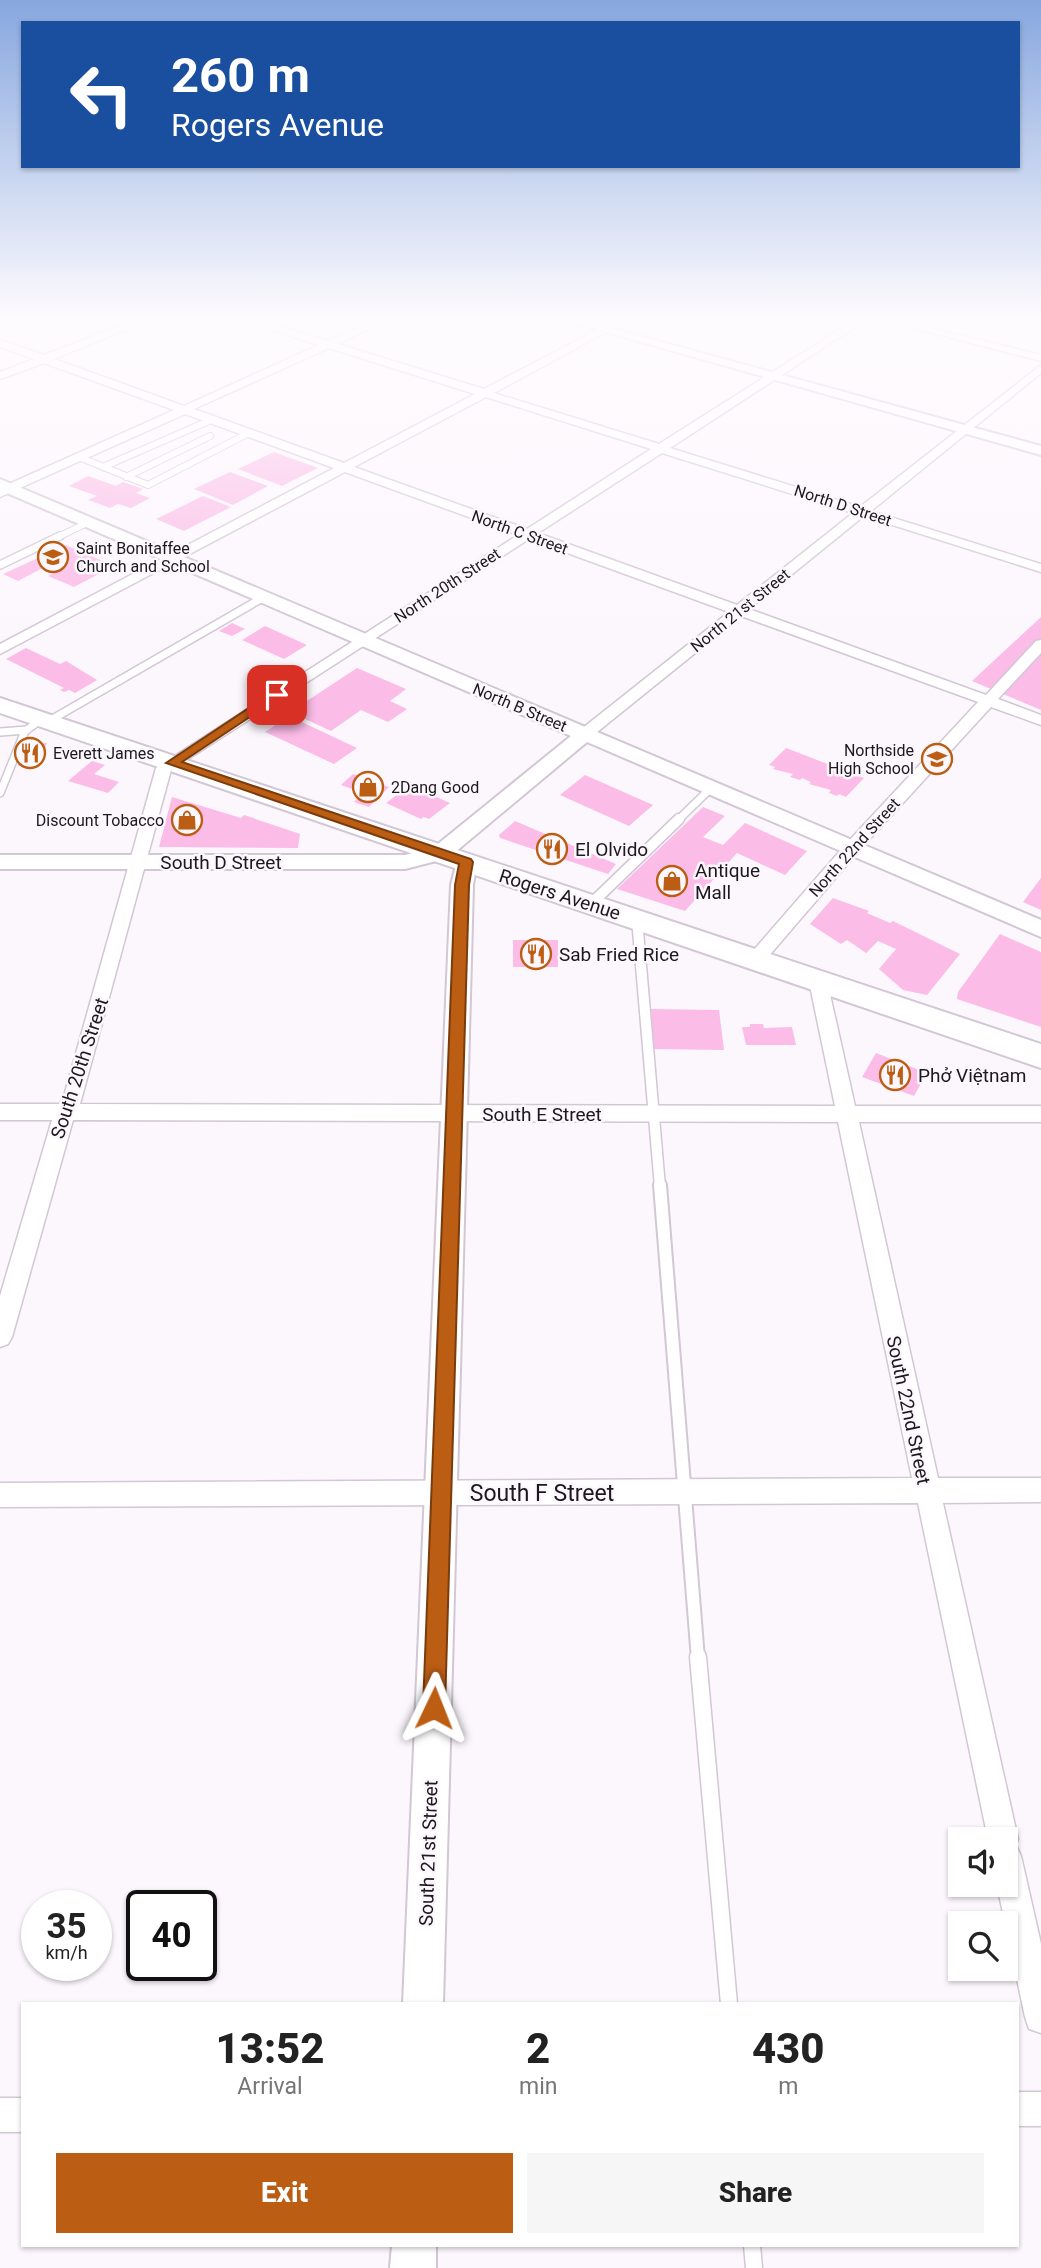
<!DOCTYPE html>
<html lang="en">
<head>
<meta charset="utf-8">
<style>
	:root { --surface:#fff; --page:#f6f6f6; --text:#222; --muted:#767676; --accent:#bc5d14 }
	body { margin:0; font-family:Roboto,sans-serif; background:var(--page); color:var(--text); height:100vh; display:flex; flex-direction:column; font-size:26px; white-space:nowrap }
	* { box-sizing:border-box; margin:0 }
	p { font-size:23px; color:var(--muted) }
	.icon { flex:none; width:38px; height:38px; fill:none; stroke:currentColor; stroke-width:2; stroke-linecap:round; stroke-linejoin:round }
	.map { position:relative; flex:1; overflow:hidden }
	.details { position:absolute; left:21px; top:2002px; width:998px; height:245px; display:flex; flex-direction:column; background:var(--surface); border-radius:0px; box-shadow:0 2px 5px #0004 }
	.details>* { flex:none }
	.guide { position:absolute; left:21px; top:21px; width:999px; height:147px; border-radius:0px; box-shadow:0 2px 5px #0004; background:#1a4fa0; color:#fff; overflow:hidden }
	.tools { position:absolute; left:948px; top:1827px; display:grid; gap:14px }
	.tools a { display:grid; place-items:center; width:70px; height:70px; border-radius:0px; background:var(--surface); box-shadow:0 2px 5px #0004; font-size:35px }
	.speed { position:absolute; left:21px; top:1890px; display:flex; gap:14px; font-size:35px; font-weight:700; text-align:center }
	.speed>* { display:grid; place-content:center; width:91px; height:91px; border-radius:50%; background:var(--surface); box-shadow:0 2px 5px #0004; line-height:1 }
	.speed small { font-size:18px; font-weight:400 }
	.speed .limit { border:4px solid #111; border-radius:10px; background:#fff; color:#111 }
	.pin { position:absolute; display:grid; place-items:center; width:60px; height:60px; color:#fff; margin:-30px; border-radius:14px; box-shadow:0 4px 10px #0006 }
	.me { position:absolute; width:77px; margin:-38px; rotate:2deg; stroke-linejoin:round; filter:drop-shadow(0 0 5px #0008) }
	.turn { display:flex; align-items:center; gap:24px; height:147px; padding:0 35px; font-size:32px }
	.turn .icon { width:91px; height:91px; stroke-width:2.5 }
	.turn b { display:block; font-size:49px; line-height:60px }
	.eta { display:flex; justify-content:space-evenly; align-items:center; height:119px; text-align:center }
	.eta b { font-size:42px; font-weight:800; line-height:49px }
	.primary-button { display:flex; gap:14px; margin-top:auto; padding:14px 35px }
	.primary-button a { flex:1; height:80px; border-radius:0px; background:var(--accent); color:#fff; font-size:28px; font-weight:800; line-height:80px; text-align:center }
	.primary-button a+a { background:var(--page); color:var(--text) }
	.map>svg:first-child { display:block }
	.building { fill:#fbbce7 }
	.lines { fill:none; stroke-linecap:round; stroke-linejoin:round }
	.service-far4-casing { stroke:#d3c6d5; stroke-width:8 }
	.service-far3-casing { stroke:#d3c6d5; stroke-width:10 }
	.service-far2-casing { stroke:#d3c6d5; stroke-width:13 }
	.service-far1-casing { stroke:#d3c6d5; stroke-width:16 }
	.service-casing { stroke:#d3c6d5; stroke-width:19 }
	.minor-casing { stroke:#d3c6d5; stroke-width:3 }
	.tertiary-casing { stroke:#d3c6d5; stroke-width:4 }
	.primary-casing { stroke:#d3c6d5; stroke-width:4 }
	.service-far4 { stroke:#fff; stroke-width:6 }
	.service-far3 { stroke:#fff; stroke-width:7 }
	.service-far2 { stroke:#fff; stroke-width:10 }
	.service-far1 { stroke:#fff; stroke-width:12 }
	.service { stroke:#fff; stroke-width:16 }
	.minor { fill:#fff; fill-rule:evenodd }
	.tertiary { fill:#fff; fill-rule:evenodd }
	.primary { fill:#fff; fill-rule:evenodd }
	.route { fill:#bc5d14; stroke:#7a3c0d; stroke-width:2 }
	.labels { text-anchor:middle; stroke-width:5; stroke-linejoin:round; paint-order:stroke }
	.far-street-label { font-size:16px; fill:#1c181d; stroke:#fcf7fd }
	.far-poi-label { font-size:16px; fill:#1c181d; stroke:#fcf7fd; text-anchor:start }
	.poi-label { font-size:19px; fill:#1c181d; stroke:#fcf7fd; text-anchor:start }
	.street-label { font-size:19px; fill:#1c181d; stroke:#fcf7fd }
	.near-street-label { font-size:23px; fill:#1c181d; stroke:#fcf7fd }
</style>
</head>
<body>
<div class="map">
<svg width="1041" height="2268" viewBox="0 0 1041 2268">
	<rect width="100%" height="100%" fill="#fcf7fd"/>
	<!-- building -->
	<path class="building" d="M274,452L318,468L282,486L238,469Z
		M230,472L268,486L233,505L194,489Z
		M88,476L116,486L123,482L143,489L136,493L150,498L131,508L118,504L110,508L88,500L97,496L69,486Z
		M203,496L231,507L184,531L156,519Z
		M66,545L114,566L74,587L48,576L65,567L54,562L18,581L3,574Z
		M1041,617V710L972,681Z
		M232,623L245,629L232,636L219,631Z
		M265,626L307,645L284,659L242,640Z
		M26,648L60,664L66,661L97,680L75,693L69,690L64,692L60,690L64,688L6,659Z
		M357,668L406,689L390,701L407,709L388,722L361,710L331,731L290,712Z
		M289,716L357,748L334,764L265,732Z
		M47,743L39,766H18L26,744Z
		M786,748L864,778L846,797L839,794L837,796L829,793L831,790L809,784L811,782L802,778L800,780L790,777L793,774L773,769L775,767L769,765Z
		M92,761L105,765L94,774L119,782L108,793L68,781Z
		M353,774L389,787L369,807L354,802L363,793L341,785Z
		M585,775L653,805L629,826L560,795Z
		M410,785L450,803L429,819L424,817L421,819L386,803Z
		M172,797L241,818L244,815L300,834L298,848L159,847Z
		M703,807L725,816L703,837L723,845L745,823L807,851L785,875L737,853L685,911L617,889Z
		M515,821L616,864L608,874L500,838L499,835Z
		M1041,878V910L1023,902Z
		M833,898L869,911L867,913L890,923L893,921L960,954L927,995L903,990L879,969L896,949L878,941L866,953L847,940L841,944L810,924Z
		M1000,934L1041,952V1027L957,999L958,992Z
		M513,940H558V967H513Z
		M651,1009L719,1010L724,1050L654,1049Z
		M750,1024H763L764,1028L792,1027L796,1045H746L742,1027H750Z
		M876,1053L927,1073L914,1096L862,1077Z"/>
	<g class="lines">
		<!-- service-far4 casing -->
		<g class="service-far4-casing">
			<path id="service-far4" d="M79,457L148,485L249,433
				M103,467L211,420
				M126,477L210,436
				M56,538L89,522"/>
		</g>
		<!-- service-far3 casing -->
		<g class="service-far3-casing">
			<path id="service-far3" d="M0,565L60,536
				M49,721L264,597
				M0,732L27,730
				M0,793L25,731L42,719
				M677,821L711,788"/>
		</g>
		<!-- service-far2 casing -->
		<g class="service-far2-casing">
			<path id="service-far2" d="M591,904L679,819
				M637,919L660,1187"/>
		</g>
		<!-- service-far1 casing -->
		<g class="service-far1-casing">
			<path id="service-far1" d="M660,1185L698,1659"/>
		</g>
		<!-- service casing -->
		<g class="service-casing">
			<path id="service" d="M698,1657L729,2004
				M752,2245L754,2268"/>
		</g>
		<!-- minor casing -->
		<g class="minor-casing">
			<path id="minor" d="M141,318H154L54,359L184,406L319,345L241,320L240,318H254L328,341L380,318H392L338,344L484,389L620,318H632L494,393L659,444L858,318H869L670,448L860,507L1041,365V373L871,511L1041,564V572L864,516L749,609L986,695L1036,641L1041,640V653L998,699L1041,715V725L991,707L858,852L762,964H748L746,959L846,844L978,702L741,616L591,737H579L577,734L579,731L729,612L529,539L171,770L80,1104L835,1106L809,981L811,976H825L827,981L855,1106H1041V1122H859L938,1478H1041V1502L943,1503L1018,1839L1016,1845L1021,1856L1041,1944V2033L1029,2029L1025,2017L997,1885H1006V1839H988L918,1503L0,1507V1483L912,1478L838,1122L73,1120L12,1337L8,1344L0,1347V1296L52,1120H0V1104H60L64,1096L156,768L518,535L345,472L0,654V644L334,468L185,414L0,497V488L174,410L44,363L0,379V372L34,359L0,347V340L44,355ZM329,348L475,394L344,463L194,409ZM486,397L651,449L527,529L354,467ZM662,453L853,513L737,605L538,533Z
				M874,318H889L1041,355V361Z
				M1017,2092H1041V2126H1017Z
				M0,2098H23V2132H0Z"/>
		</g>
		<!-- tertiary casing -->
		<g class="tertiary-casing">
			<path id="tertiary" d="M556,318H574L1041,446V455Z
				M0,479L1041,920V937L587,742L448,858L405,869H0V855H405L433,848L571,736L0,490Z
				M466,855L474,857L477,862L473,885L443,2004H403L451,885L458,857Z
				M392,2245H436V2268H390Z"/>
		</g>
		<!-- primary casing -->
		<g class="primary-casing">
			<path id="primary" d="M0,698L1041,1044V1068L0,713Z"/>
		</g>
		<!-- service-far4 -->
		<use href="#service-far4" class="service-far4"/>
		<!-- service-far3 -->
		<use href="#service-far3" class="service-far3"/>
		<!-- service-far2 -->
		<use href="#service-far2" class="service-far2"/>
		<!-- service-far1 -->
		<use href="#service-far1" class="service-far1"/>
		<!-- service -->
		<use href="#service" class="service"/>
		<!-- minor -->
		<use href="#minor" class="minor"/>
		<!-- tertiary -->
		<use href="#tertiary" class="tertiary"/>
		<!-- primary -->
		<use href="#primary" class="primary"/>
	</g>
	<!-- sky -->
	<linearGradient id="sky" x2="0" y2="1"><stop stop-color="#87a7df"/><stop offset="0.5" stop-color="#fefbfe"/><stop offset="1" stop-color="#fefbfe" stop-opacity="0"/></linearGradient>
	<rect width="1041" height="635" fill="url(#sky)"/>
	<!-- route -->
	<path class="route" d="M273,692L283,695L182,762L471,859L473,862L469,885L445,1708L441,1716L434,1719L426,1716L423,1708L455,885L459,864L166,763Z"/>
	<!-- icons -->
	<defs>
		<g id="school-ring" transform="scale(1.575)"><circle r="9.5" fill="#fcf7fd" stroke="#bc5d14" stroke-width="1.5"/><path d="M0-5L7-2L0 1L-7-2ZM-4 1L0 2.5L4 1V4Q0 6-4 4Z" fill="#bc5d14"/></g>
		<g id="restaurant-ring" transform="scale(1.575)"><circle r="9.5" fill="#fcf7fd" stroke="#bc5d14" stroke-width="1.5"/><path d="M-5-6h1v4h1v-4h1v4h1v-4h1v5L-1.5 .5V6h-2V.5L-5-1ZM5-6V6H3V1.5H1.5Q1.5-4 5-6Z" fill="#bc5d14"/></g>
		<g id="shop-ring" transform="scale(1.575)"><circle r="9.5" fill="#fcf7fd" stroke="#bc5d14" stroke-width="1.5"/><path d="M-5-2.5h2.3a2.7 3.5 0 0 1 5.4 0H5L5.5 6h-11ZM-1.5-2.5h3a1.5 2.3 0 0 0-3 0Z" fill="#bc5d14"/></g>
	</defs>
	<g fill-rule="evenodd">
		<use href="#school-ring" x="53" y="557"/>
		<use href="#restaurant-ring" x="30" y="753"/>
		<use href="#school-ring" x="937" y="759"/>
		<use href="#shop-ring" x="368" y="787"/>
		<use href="#shop-ring" x="187" y="820"/>
		<use href="#restaurant-ring" x="552" y="849"/>
		<use href="#shop-ring" x="672" y="881"/>
		<use href="#restaurant-ring" x="536" y="954"/>
		<use href="#restaurant-ring" x="895" y="1075"/>
	</g>
	<g class="labels">
		<!-- far-street labels -->
		<g class="far-street-label">
			<text transform="translate(843 505) rotate(18)" y="6">North D Street</text>
			<text transform="translate(520 532) rotate(20)" y="6">North C Street</text>
			<text transform="translate(447 585) rotate(-33)" y="6">North 20th Street</text>
			<text transform="translate(740 610) rotate(-39)" y="6">North 21st Street</text>
			<text transform="translate(520 707) rotate(23)" y="6">North B Street</text>
			<text transform="translate(854 847) rotate(-48)" y="6">North 22nd Street</text>
		</g>
		<!-- far-poi labels -->
		<g class="far-poi-label">
			<text x="76" y="554">Saint Bonitaffee<tspan x="76" dy="18">Church and School</tspan></text>
			<text x="914" y="756" text-anchor="end">Northside<tspan x="914" dy="18">High School</tspan></text>
			<text x="53" y="759">Everett James</text>
			<text x="391" y="793">2Dang Good</text>
			<text x="164" y="826" text-anchor="end">Discount Tobacco</text>
		</g>
		<!-- poi labels -->
		<g class="poi-label">
			<text x="575" y="856">El Olvido</text>
			<text x="695" y="877">Antique<tspan x="695" dy="22">Mall</tspan></text>
			<text x="559" y="961">Sab Fried Rice</text>
			<text x="918" y="1082">Phở Việtnam</text>
		</g>
		<!-- street labels -->
		<g class="street-label">
			<text x="221" y="869">South D Street</text>
			<text transform="translate(560 894) rotate(18)" y="7">Rogers Avenue</text>
			<text transform="translate(79 1068) rotate(-72)" y="7">South 20th Street</text>
			<text x="542" y="1121">South E Street</text>
			<text transform="translate(909 1410) rotate(78)" y="7">South 22nd Street</text>
			<text transform="translate(428 1853) rotate(-88)" y="7">South 21st Street</text>
		</g>
		<!-- near-street labels -->
		<g class="near-street-label">
			<text x="542" y="1501">South F Street</text>
		</g>
	</g>
</svg>
<div class="tools">
<a><svg class="icon" aria-label="sound" viewBox="0 0 24 24"><path d="M4 9h4l5-4v14l-5-4H4zM17 9q2 3 0 6"/></svg></a>
<a><svg class="icon" aria-label="search" viewBox="0 0 24 24"><circle cx="10" cy="10" r="6"/><path d="M15 15l6 6"/></svg></a>
</div>
<div class="speed"><div>35<small>km/h</small></div><div class="limit">40</div></div>
<div class="pin" style="left:277px;top:695px;background:#d93025"><svg class="icon" aria-label="arrive" viewBox="0 0 24 24"><path d="M6 21V4h12l-3 4 3 4H6"/></svg></div>
<svg class="me" style="left:434px;top:1708px" viewBox="-20 -20 40 40"><path d="M0-17L14 15 0 8-14 15z" fill="#bc5d14" stroke="#fff" stroke-width="4"/></svg>
<div class="guide">
<div class="turn"><svg class="icon" aria-label="left" viewBox="0 0 24 24"><path d="M17 20v-9H6M10 6l-5 5 5 5"/></svg><div><b>260 m</b>Rogers Avenue</div></div>
</div>
<section class="details">
<div class="eta">
<div><b>13:52</b><p>Arrival</p></div>
<div><b>2</b><p>min</p></div>
<div><b>430</b><p>m</p></div>
</div>
<div class="primary-button"><a>Exit</a><a>Share</a></div>
</section>
</div>
</body>
</html>
